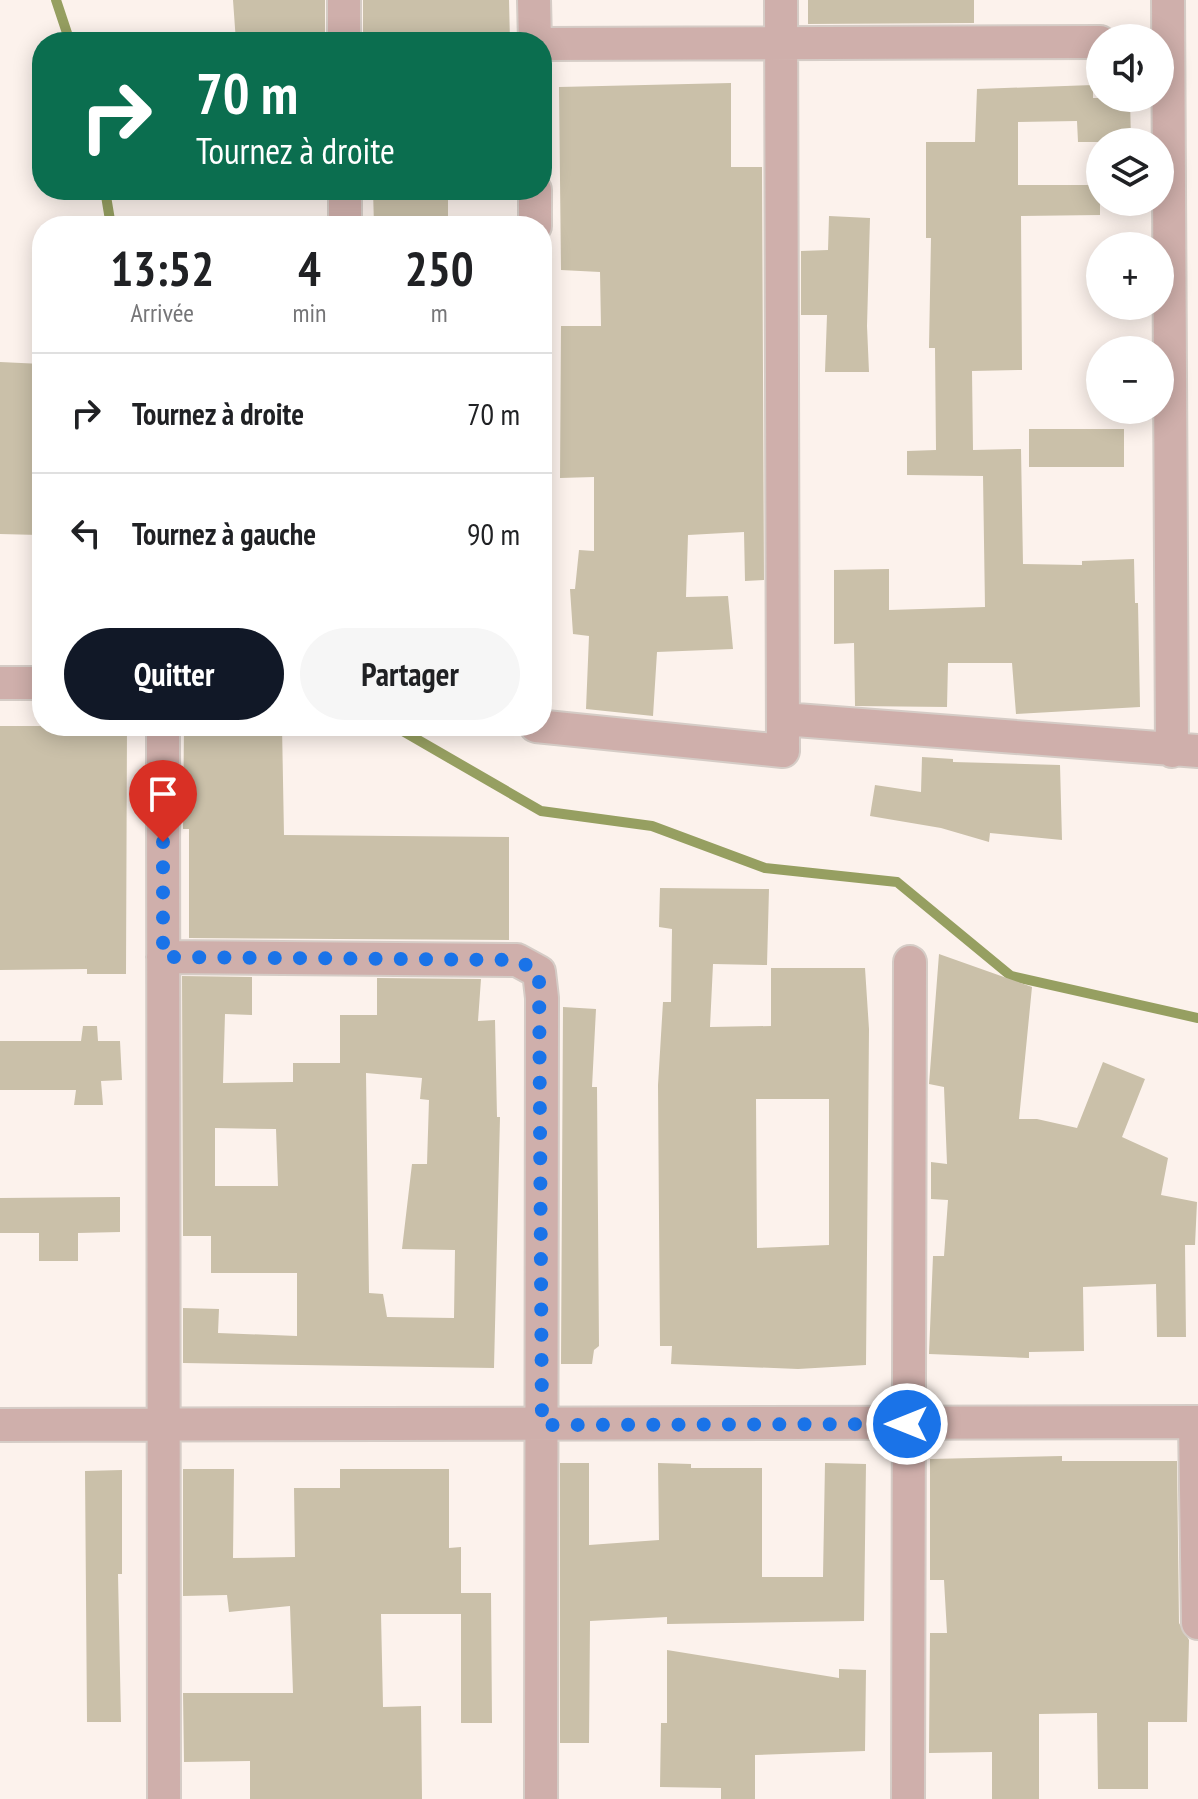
<!DOCTYPE html>
<html lang="fr">
<head>
<meta charset="utf-8">
<style>
	:root { --surface:#fff; --page:#f6f6f6; --text:#202124; --muted:#757577; --line:#e0e0e0; --accent:#111827 }
	body { margin:0; font-family:"PT Sans Narrow",sans-serif; background:var(--page); color:var(--text); height:100vh; display:flex; flex-direction:column; font-size:30px; white-space:nowrap }
	* { box-sizing:border-box; margin:0 }
	p { font-size:26px; color:var(--muted) }
	.icon { flex:none; width:44px; height:44px; fill:none; stroke:currentColor; stroke-width:2; stroke-linecap:round; stroke-linejoin:round }
	.map { position:relative; flex:1; overflow:hidden }
	.sheet { position:absolute; left:32px; top:216px; width:520px; height:520px; display:flex; flex-direction:column; background:var(--surface); border-radius:32px; box-shadow:0 4px 20px #0003 }
	.sheet>* { flex:none }
	.top-card { position:absolute; left:32px; top:32px; width:520px; height:168px; border-radius:32px; box-shadow:0 4px 20px #0003; background:#0b6e4f; color:#fff; overflow:hidden }
	.controls { position:absolute; left:1086px; top:24px; display:grid; gap:16px }
	.controls a { display:grid; place-items:center; width:88px; height:88px; border-radius:50%; background:var(--surface); box-shadow:0 4px 20px #0003; font-size:40px }
	.pin { position:absolute; display:grid; place-items:center; width:68px; height:68px; color:#fff; margin:-82px -34px; border-radius:50% 50% 50% 0; rotate:-45deg; box-shadow:0 0 8px #0007 }
	.pin .icon { rotate:45deg }
	.me { position:absolute; width:88px; margin:-44px; rotate:270deg; stroke-linejoin:round; filter:drop-shadow(0 0 6px #0008) }
	.turn { display:flex; align-items:center; gap:28px; height:168px; padding:0 32px; font-size:36px }
	.turn .icon { width:104px; height:104px; stroke-width:2.5 }
	.turn b { display:block; font-size:56px; line-height:68px }
	.eta { display:flex; justify-content:space-evenly; align-items:center; height:136px; text-align:center }
	.eta b { font-size:48px; font-weight:700; line-height:56px }
	.cta { display:flex; gap:16px; margin-top:auto; padding:16px 32px }
	.cta a { flex:1; height:92px; border-radius:48px; background:var(--accent); color:#fff; font-size:32px; font-weight:700; line-height:92px; text-align:center }
	.cta a+a { background:var(--page); color:var(--text) }
	ul { padding:0; list-style:none }
	li { display:flex; align-items:center; gap:24px; height:120px; padding:0 32px; border-top:2px solid var(--line) }
	li div { flex:1 }
	li b { display:block; font-size:30px }
	li em { font-style:normal }
	.map>svg:first-child { display:block }
	.lines { fill:none; stroke-linecap:round; stroke-linejoin:round }
	.stream { stroke:#969f61; stroke-width:10 }
	.building { fill:#cac0a9; fill-rule:evenodd }
	.minor-casing { stroke:#d5ccc6; stroke-width:36 }
	.minor { stroke:#cfafab; stroke-width:32 }
	.route { stroke:#1a73e8; stroke-width:14; stroke-dasharray:0 25.2 }
</style>
</head>
<body>
<div class="map">
<svg width="1198" height="1799" viewBox="0 0 1198 1799">
	<rect width="100%" height="100%" fill="#fcf2ec"/>
	<g class="lines">
		<!-- stream -->
		<path class="stream" d="M56,0L70,42
			M105,190L111,226
			M394,726L541,811L652,826L765,868L897,882L1011,976L1198,1018"/>
	</g>
	<!-- building -->
	<path class="building" d="M233,0H325V42H236Z
		M363,0H509L510,42H363Z
		M808,0H974V23L808,24Z
		M731,83V167H762L764,580L745,581L744,532L688,535L686,597L728,596L733,649L657,652L653,716L586,709L589,636L573,634L570,589H575L579,550L594,551V477L560,478L561,326H601L600,272L561,270L559,87Z
		M1093,85V98H1130L1131,142H1078L1077,121L1018,122V185H1100V215L1021,216L1022,370L972,371L973,450L1021,449L1023,564L1082,565V561L1134,559L1135,603H1138L1140,707L1016,714L1012,663H948L947,707L855,706L854,643L834,644V570L889,569V610L985,607L983,476L907,475V451L936,450L935,348H929L931,238H926V142H975L977,89Z
		M373,190H448V226H374Z
		M829,216L870,218L867,326L869,372H825L827,315H801V251L828,250Z
		M0,362L42,364L39,535L0,534Z
		M1029,429H1124V467H1029Z
		M0,726H127L126,974H87V969L0,970Z
		M184,726H282L284,835L509,837V940L189,938V829H183Z
		M922,757L953,759V762L1060,765L1062,840L990,833L989,842L941,828L870,816L875,785L921,792Z
		M660,888L769,889L767,965L713,964L710,1027L771,1026V968H865L869,1029L866,1365L798,1369L671,1364L672,1346H660L658,1085L663,1002H671L672,929L659,927ZM756,1099H829V1245L757,1248Z
		M939,954L1032,987L1019,1119H1037L1077,1128L1103,1062L1145,1079L1122,1137L1168,1158L1161,1195L1197,1202L1195,1245H1185L1186,1337H1157L1156,1284L1083,1287L1084,1351L1029,1352V1358L929,1354L933,1256H944L948,1200L931,1199V1162L947,1164L944,1087L929,1084Z
		M182,976L252,977V1015L225,1014L223,1083L293,1082V1063H340V1015H377V978L481,979L478,1021L495,1020L497,1117H500L494,1368L183,1363V1308L219,1309L218,1333L297,1336V1273H211V1236H183ZM366,1073L422,1078L420,1099L429,1100L427,1164H412L402,1249L455,1250L454,1318L387,1317L383,1294L369,1293ZM215,1128L276,1129L278,1186H215Z
		M563,1007L596,1009L592,1087H597L599,1346L594,1350L592,1364H561Z
		M83,1026H97L98,1041H120L122,1080L101,1081L103,1105H74L76,1090H0V1041H81Z
		M120,1197V1232L78,1233V1261H39V1233H0V1198Z
		M1062,1456V1461H1177L1179,1623L1189,1640L1187,1722H1148V1789H1098L1097,1713L1039,1714V1799H992V1752L929,1753L930,1633H947L944,1580H930V1459Z
		M560,1463H589V1545L659,1540L658,1463L691,1464V1468H762V1577H823L825,1463L866,1464L864,1621L667,1624V1617L590,1621L589,1743H560Z
		M183,1469H234L233,1558L295,1557L294,1488H340V1469H449V1548L461,1547V1614H381L383,1707L421,1706L422,1799H250V1761L184,1762L183,1693H293L290,1606L229,1612L227,1595L183,1596Z
		M122,1470V1574H118L121,1722H87L85,1471Z
		M461,1593H491L492,1723H461Z
		M667,1650L839,1678V1669L866,1670L865,1751L755,1755V1799H721V1788L660,1787L661,1723H667Z"/>
	<g class="lines">
		<!-- minor casing -->
		<g class="minor-casing">
			<path id="minor" d="M344,0V42
				M534,0L535,42
				M1168,0L1172,751
				M542,44L1100,42
				M345,190V226
				M535,190V226
				M0,683H42
				M783,719L1198,751
				M163,726L164,1799
				M536,726L783,751L781,0
				M163,957L517,960L539,972L542,998L541,1799
				M1195,1422L1198,1623
				M0,1425L1198,1422
				M908,1799L910,962"/>
		</g>
		<!-- minor -->
		<use href="#minor" class="minor"/>
	</g>
	<g class="lines">
		<!-- route -->
		<path class="route" d="M163,842V957L517,960L539,972L542,1425L907,1424"/>
	</g>
</svg>
<div class="controls">
<a><svg class="icon" aria-label="sound" viewBox="0 0 24 24"><path d="M4 9h4l5-4v14l-5-4H4zM17 9q2 3 0 6"/></svg></a>
<a><svg class="icon" aria-label="layers" viewBox="0 0 24 24"><path d="M12 4l9 5-9 5-9-5zM3 14l9 5 9-5"/></svg></a>
<a>+</a>
<a>−</a>
</div>
<div class="pin" style="left:163px;top:842px;background:#d93025"><svg class="icon" aria-label="arrive" viewBox="0 0 24 24"><path d="M6 21V4h12l-3 4 3 4H6"/></svg></div>
<svg class="me" style="left:907px;top:1424px" viewBox="-20 -20 40 40"><circle r="17" fill="#1a73e8" stroke="#fff" stroke-width="3"/><path d="M0-11L8 9 0 5-8 9z" fill="#fff"/></svg>
<div class="top-card">
<div class="turn"><svg class="icon" aria-label="right" viewBox="0 0 24 24"><path d="M7 20v-9h11M14 6l5 5-5 5"/></svg><div><b>70 m</b>Tournez à droite</div></div>
</div>
<section class="sheet">
<div class="eta">
<div><b>13:52</b><p>Arrivée</p></div>
<div><b>4</b><p>min</p></div>
<div><b>250</b><p>m</p></div>
</div>
<ul>
<li><svg class="icon" aria-label="right" viewBox="0 0 24 24"><path d="M7 20v-9h11M14 6l5 5-5 5"/></svg><div><b>Tournez à droite</b></div><em>70 m</em></li>
<li><svg class="icon" aria-label="left" viewBox="0 0 24 24"><path d="M17 20v-9H6M10 6l-5 5 5 5"/></svg><div><b>Tournez à gauche</b></div><em>90 m</em></li>
</ul>
<div class="cta"><a>Quitter</a><a>Partager</a></div>
</section>
</div>
</body>
</html>
